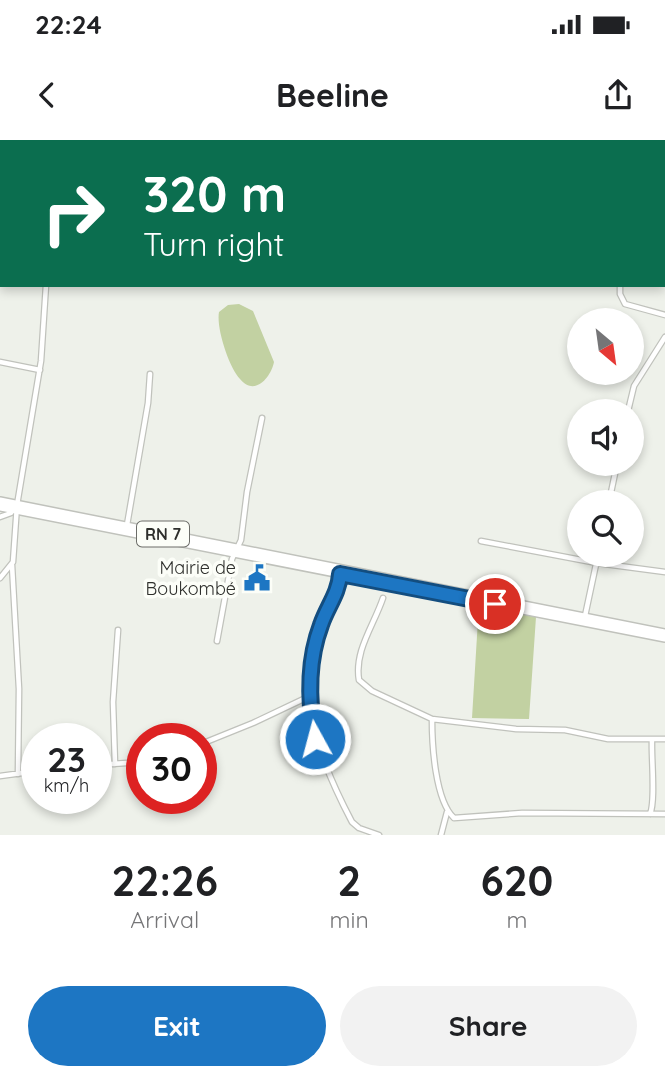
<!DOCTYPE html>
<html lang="en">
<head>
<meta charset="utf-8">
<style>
	:root { --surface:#fff; --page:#f2f2f2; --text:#202124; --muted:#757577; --accent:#1d76c3 }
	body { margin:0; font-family:Quicksand,sans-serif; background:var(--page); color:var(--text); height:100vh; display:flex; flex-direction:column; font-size:26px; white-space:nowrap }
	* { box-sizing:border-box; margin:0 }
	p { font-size:23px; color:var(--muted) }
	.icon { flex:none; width:38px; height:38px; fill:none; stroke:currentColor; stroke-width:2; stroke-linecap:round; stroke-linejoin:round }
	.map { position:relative; height:695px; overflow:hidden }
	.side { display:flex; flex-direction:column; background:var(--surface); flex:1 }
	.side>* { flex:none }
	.banner { position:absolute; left:0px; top:0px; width:665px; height:147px; box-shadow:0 4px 10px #0003; background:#0b6e4f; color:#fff; overflow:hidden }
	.needle { width:46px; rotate:151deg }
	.fabs { position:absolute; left:567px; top:168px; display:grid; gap:14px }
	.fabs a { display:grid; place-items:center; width:77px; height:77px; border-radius:50%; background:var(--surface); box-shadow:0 4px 10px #0003; font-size:35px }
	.speed { position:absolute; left:21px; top:583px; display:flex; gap:14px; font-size:35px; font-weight:700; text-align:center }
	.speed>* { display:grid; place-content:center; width:91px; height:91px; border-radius:50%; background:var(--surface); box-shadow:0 4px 10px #0003; line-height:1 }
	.speed small { font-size:18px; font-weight:400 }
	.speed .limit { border:10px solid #d22; background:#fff; color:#111 }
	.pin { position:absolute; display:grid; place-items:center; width:60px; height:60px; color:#fff; margin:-30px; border:4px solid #fff; border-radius:50%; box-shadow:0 2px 7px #0007 }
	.me { position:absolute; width:77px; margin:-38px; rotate:353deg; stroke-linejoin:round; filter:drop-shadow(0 0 5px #0008) }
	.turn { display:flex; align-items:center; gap:24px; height:147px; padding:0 28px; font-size:32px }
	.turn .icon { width:91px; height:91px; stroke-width:2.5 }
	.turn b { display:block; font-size:49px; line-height:60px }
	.eta { display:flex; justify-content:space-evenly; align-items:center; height:119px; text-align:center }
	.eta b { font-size:42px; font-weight:700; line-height:49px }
	.primary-button { display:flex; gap:14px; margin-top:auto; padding:14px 28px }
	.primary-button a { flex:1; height:80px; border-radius:42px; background:var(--accent); color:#fff; font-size:28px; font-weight:700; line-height:80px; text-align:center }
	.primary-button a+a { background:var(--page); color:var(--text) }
	.status { display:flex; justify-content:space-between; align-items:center; height:49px; padding:0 35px; background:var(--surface); direction:ltr }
	.status svg { height:19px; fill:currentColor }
	header { display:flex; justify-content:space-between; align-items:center; height:91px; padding:0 28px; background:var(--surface); font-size:32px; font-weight:700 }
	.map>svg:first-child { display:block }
	.green { fill:#c2d1a2 }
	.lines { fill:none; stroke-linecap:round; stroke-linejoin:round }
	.street-casing { stroke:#c0c2bc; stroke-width:7 }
	.primary-casing { stroke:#c0c2bc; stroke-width:10 }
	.street { stroke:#fff; stroke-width:4.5 }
	.primary { stroke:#fff; stroke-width:7 }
	.route-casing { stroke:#134d7f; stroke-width:18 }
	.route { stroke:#1d76c3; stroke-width:12 }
	.labels { text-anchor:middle; stroke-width:7; stroke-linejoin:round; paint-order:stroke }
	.shield { fill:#fcfef8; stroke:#6c6d69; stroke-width:2 }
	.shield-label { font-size:16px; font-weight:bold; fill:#2e2f2c }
	.poi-label { font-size:18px; fill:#2e2f2c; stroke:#fcfef8; text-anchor:end }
</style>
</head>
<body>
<div class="status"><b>22:24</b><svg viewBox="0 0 49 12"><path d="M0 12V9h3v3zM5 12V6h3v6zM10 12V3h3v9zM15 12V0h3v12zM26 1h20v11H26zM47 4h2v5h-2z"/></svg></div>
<header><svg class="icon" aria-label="back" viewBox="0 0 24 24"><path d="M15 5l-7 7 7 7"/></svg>Beeline<svg class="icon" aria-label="share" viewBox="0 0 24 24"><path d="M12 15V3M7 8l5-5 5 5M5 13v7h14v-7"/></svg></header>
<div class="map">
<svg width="665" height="695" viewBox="0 0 665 695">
	<rect width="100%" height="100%" fill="#eef1ea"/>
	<!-- green -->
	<path class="green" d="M239,164L253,171L274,222C271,237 255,257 240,239C229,227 216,188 219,172L228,165Z
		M479,463L536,477L529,579L472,578Z"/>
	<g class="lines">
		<!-- street casing -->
		<g class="street-casing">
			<path id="street" d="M598,0V2
				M55,2V0
				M620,145V154L625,164L665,175
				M0,222L40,230
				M628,271L634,246L665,197
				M609,362L617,324
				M0,377L11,373
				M127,385L148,263L150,234
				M481,401L597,423L665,432
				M12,425L19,549L18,634
				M340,434C339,457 322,477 315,500C296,563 323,627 352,682L359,688L379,695
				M0,438L13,422L17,365L41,221L46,145
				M383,458C374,485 354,511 359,540L372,551L432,579L516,589L565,590L608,599H665
				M585,476L598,415
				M217,501L232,419L241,400L247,352L262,278
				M432,579C432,605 435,660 454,678L522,673L665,674
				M201,604L253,583L310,556
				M115,624L113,562L118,490
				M96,625L142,622
				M0,636L37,631
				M650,674C656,661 651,617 652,599
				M441,695L447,672"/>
		</g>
		<!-- primary casing -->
		<g class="primary-casing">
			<path id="primary" d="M0,361L665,493
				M0,367L665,498"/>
		</g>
		<!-- street -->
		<use href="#street" class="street"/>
		<!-- primary -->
		<use href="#primary" class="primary"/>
	</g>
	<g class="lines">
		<!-- route casing -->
		<g class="route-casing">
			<path id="route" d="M315,599C308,560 307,522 321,485C327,467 339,453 340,434L495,464"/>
		</g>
		<!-- route -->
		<use href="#route" class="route"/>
	</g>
	<!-- icons -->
	<defs>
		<g id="civic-bare" transform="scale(2.1)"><path d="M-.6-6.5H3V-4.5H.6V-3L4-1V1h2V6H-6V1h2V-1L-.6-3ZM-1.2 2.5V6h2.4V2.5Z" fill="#1d76c3" stroke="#fcfef8" stroke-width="2.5" paint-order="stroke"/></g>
	</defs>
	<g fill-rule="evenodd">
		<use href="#civic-bare" x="257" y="438"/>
	</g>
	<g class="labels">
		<!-- shield labels -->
		<rect class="shield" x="137" y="381.5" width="52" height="25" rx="5"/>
		<g class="shield-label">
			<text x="163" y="400">RN 7</text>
		</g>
		<!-- poi labels -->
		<g class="poi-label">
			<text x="236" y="434">Mairie de<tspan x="236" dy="21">Boukombé</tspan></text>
		</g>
	</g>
</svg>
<div class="fabs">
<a><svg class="needle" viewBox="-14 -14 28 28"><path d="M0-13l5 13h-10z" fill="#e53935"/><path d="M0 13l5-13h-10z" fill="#757577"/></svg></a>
<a><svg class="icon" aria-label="sound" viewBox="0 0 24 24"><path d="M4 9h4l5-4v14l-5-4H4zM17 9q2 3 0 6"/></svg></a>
<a><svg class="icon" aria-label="search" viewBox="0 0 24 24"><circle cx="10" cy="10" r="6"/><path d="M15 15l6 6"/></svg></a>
</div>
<div class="speed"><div>23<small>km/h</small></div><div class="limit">30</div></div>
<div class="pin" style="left:495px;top:464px;background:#d93025"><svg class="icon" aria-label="arrive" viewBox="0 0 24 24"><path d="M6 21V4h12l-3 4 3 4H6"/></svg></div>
<svg class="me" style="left:315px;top:599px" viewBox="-20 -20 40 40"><circle r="17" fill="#1d76c3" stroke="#fff" stroke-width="3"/><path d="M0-11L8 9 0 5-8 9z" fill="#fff"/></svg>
<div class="banner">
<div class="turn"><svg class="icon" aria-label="right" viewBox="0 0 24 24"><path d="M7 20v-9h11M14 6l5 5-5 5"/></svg><div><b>320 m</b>Turn right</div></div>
</div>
</div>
<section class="side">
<div class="eta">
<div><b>22:26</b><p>Arrival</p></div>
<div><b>2</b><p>min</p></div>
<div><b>620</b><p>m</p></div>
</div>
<div class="primary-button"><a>Exit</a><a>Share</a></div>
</section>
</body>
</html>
